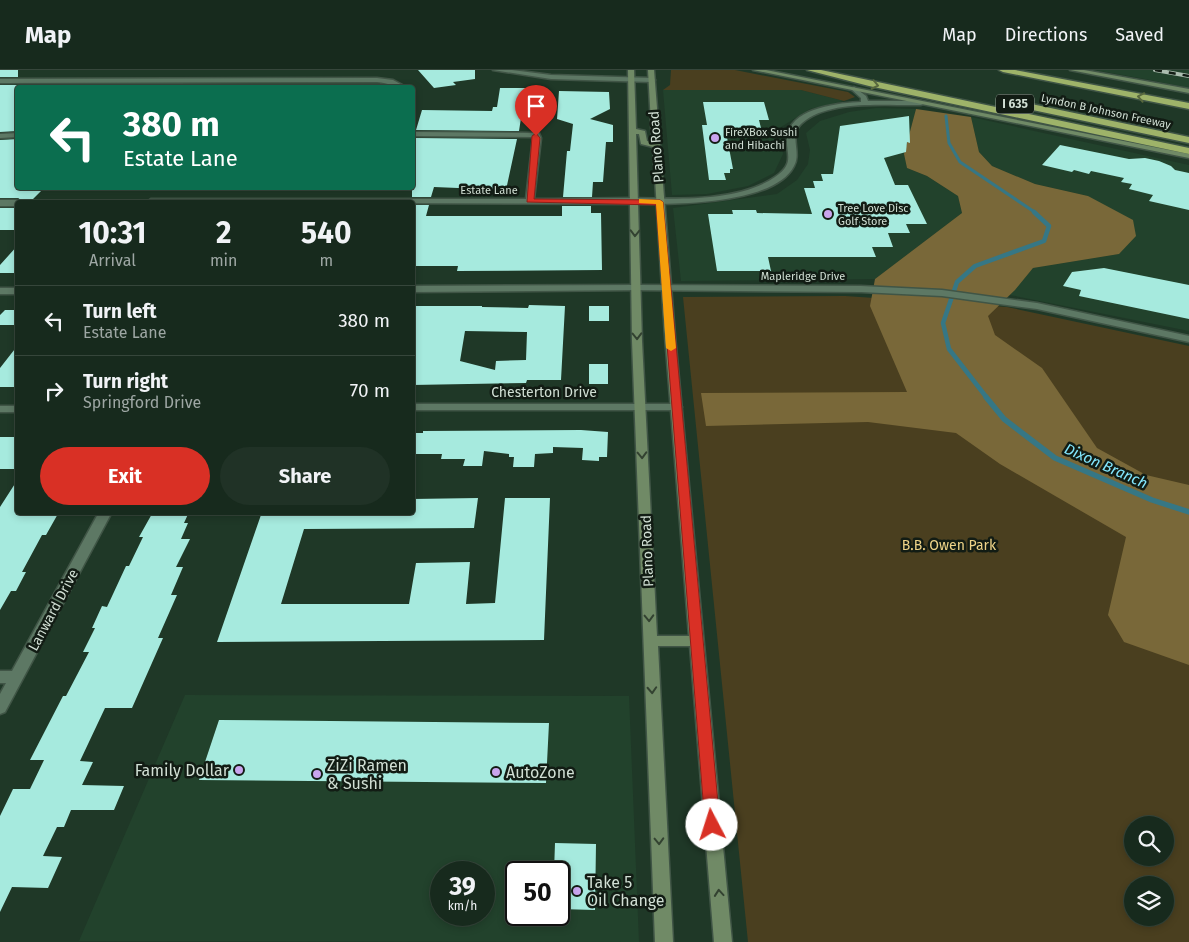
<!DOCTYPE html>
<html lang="en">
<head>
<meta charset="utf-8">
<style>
	:root { --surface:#172a1d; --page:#203226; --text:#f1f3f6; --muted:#9ea7a4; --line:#36463b; --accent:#d93025 }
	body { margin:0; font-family:"Fira Sans",sans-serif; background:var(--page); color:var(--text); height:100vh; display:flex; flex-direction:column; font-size:19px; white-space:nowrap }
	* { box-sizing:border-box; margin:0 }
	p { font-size:16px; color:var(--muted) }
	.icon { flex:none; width:28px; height:28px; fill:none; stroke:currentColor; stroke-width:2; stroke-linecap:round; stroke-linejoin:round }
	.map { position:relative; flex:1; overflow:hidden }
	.drawer { position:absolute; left:15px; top:130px; width:400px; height:315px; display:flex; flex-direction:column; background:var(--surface); border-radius:5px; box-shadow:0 2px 8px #0003,0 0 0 1px var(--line) }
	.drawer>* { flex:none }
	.guide { position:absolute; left:15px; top:15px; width:400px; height:105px; border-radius:5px; box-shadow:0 2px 8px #0003,0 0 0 1px var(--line); background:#0b6e4f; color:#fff; overflow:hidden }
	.fabs { position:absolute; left:1124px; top:746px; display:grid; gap:10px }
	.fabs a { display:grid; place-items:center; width:50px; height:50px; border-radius:50%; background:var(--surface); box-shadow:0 2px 8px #0003,0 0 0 1px var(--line); font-size:25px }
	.speed { position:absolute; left:430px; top:791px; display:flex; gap:10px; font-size:25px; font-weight:700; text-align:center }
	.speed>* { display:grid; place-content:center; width:65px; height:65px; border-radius:50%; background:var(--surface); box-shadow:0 2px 8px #0003,0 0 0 1px var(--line); line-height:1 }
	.speed small { font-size:12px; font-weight:400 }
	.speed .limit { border:2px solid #111; border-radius:8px; background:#fff; color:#111 }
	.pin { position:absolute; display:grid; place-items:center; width:42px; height:42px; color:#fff; margin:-51px -21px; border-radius:50% 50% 50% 0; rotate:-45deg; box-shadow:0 0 5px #0007 }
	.pin .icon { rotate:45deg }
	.me { position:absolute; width:55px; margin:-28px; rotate:355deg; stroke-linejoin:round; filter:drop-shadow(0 0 4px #0008) }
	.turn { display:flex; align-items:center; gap:18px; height:105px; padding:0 25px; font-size:22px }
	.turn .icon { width:65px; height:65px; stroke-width:2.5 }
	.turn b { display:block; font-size:35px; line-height:42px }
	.eta { display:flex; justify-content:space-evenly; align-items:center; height:85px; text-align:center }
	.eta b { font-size:30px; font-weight:700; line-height:35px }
	.primary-button { display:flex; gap:10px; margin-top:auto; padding:10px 25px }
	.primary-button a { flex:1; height:58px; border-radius:30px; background:var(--accent); color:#fff; font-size:20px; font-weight:700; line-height:58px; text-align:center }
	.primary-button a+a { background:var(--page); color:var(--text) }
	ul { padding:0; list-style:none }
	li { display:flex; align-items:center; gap:15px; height:70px; padding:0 25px; border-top:1px solid var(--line) }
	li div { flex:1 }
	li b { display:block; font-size:19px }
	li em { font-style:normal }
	header { display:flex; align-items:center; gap:30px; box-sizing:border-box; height:70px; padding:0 25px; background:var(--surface); border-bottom:1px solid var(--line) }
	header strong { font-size:24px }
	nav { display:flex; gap:28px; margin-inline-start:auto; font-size:18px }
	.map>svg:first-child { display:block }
	.built { fill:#22422c; fill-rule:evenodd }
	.green { fill:#4a3f1f; fill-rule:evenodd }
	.forest { fill:#796839 }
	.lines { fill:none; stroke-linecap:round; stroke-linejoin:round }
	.stream-far2 { stroke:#367785; stroke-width:3 }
	.stream-far1 { stroke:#367785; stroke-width:4.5 }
	.stream { stroke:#367785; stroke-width:5.5 }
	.building { fill:#a6eade; fill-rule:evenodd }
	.minor-casing { stroke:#405546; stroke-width:3 }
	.tertiary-casing { stroke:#405546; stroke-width:3 }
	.secondary-casing { stroke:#405546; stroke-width:3 }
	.motorway-casing { stroke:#405546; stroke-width:3 }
	.minor { fill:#5d7864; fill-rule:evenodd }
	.tertiary { fill:#5d7864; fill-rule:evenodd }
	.secondary { fill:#708a66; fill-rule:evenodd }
	.motorway { fill:#9eb369; fill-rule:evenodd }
	.rail-casing { stroke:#acbdb0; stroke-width:4 }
	.rail { stroke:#121c14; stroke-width:2.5; stroke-dasharray:7; stroke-linecap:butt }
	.oneway { stroke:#58683e }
	.oneway2 { stroke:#334231 }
	.route { fill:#d93025; stroke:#8d1f18 }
	.slow { fill:#f59e0b }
	.poi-dot { fill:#c9a5ee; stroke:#121c14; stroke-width:2 }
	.labels { text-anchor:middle; stroke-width:5; stroke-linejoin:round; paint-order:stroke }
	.far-street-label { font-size:11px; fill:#d1dfd4; stroke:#121c14 }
	.far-poi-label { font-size:11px; fill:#d1dfd4; stroke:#121c14; text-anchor:start }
	.shield { fill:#121c14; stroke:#98a49a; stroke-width:1 }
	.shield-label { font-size:12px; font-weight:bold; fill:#d1dfd4 }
	.street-label { font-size:14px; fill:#d1dfd4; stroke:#121c14 }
	.park-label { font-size:14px; fill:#eed488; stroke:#121c14 }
	.water-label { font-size:15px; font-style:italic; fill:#83e7fe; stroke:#121c14 }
	.near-poi-label { font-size:16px; fill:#d1dfd4; stroke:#121c14; text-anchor:start }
</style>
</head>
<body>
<header>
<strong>Map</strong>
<nav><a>Map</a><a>Directions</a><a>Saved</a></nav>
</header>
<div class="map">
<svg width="1189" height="872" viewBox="0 0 1189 872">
	<rect width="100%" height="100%" fill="#1f3827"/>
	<!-- built -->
	<path class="built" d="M1094,0H1189V18L1145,9Z
		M663,20H801L844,31L810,39L781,57L783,84L774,103L748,116L707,124L672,125Z
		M876,38L916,39L904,84L907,98L927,106L958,126L962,143L875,209L681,211L673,138L777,124L797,110L808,94L810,80L806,63L820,51L849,42Z
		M971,47L1189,95V261L1010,225L1033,198L1119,184L1088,126L1035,114L992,96L979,82Z
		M185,625L629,626L639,872L79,871ZM441,802H484V845H441ZM516,802H559V845H516Z"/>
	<!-- green -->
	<path class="green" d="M671,0H735L848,22L855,27L844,31L801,20H663L670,15Z
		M845,226L1007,237L1189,276V872H748L683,227ZM1132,755H1165V788H1132ZM1132,815H1165V848H1132Z"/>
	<!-- forest -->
	<path class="forest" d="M916,39L971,47L979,82L992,96L1035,114L1088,126L1133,150L1136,166L1119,184L1033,198L1015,220L988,246L995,265L1042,298L1097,378L1146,405L1189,415V595L1124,572L1108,545L1126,467L1000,394L956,363L868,352L706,356L701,323L907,322L870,236L875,209L962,143L958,126L927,106L907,98L904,84Z"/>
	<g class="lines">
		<!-- stream-far2 -->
		<path class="stream-far2" d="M946,46L949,73L960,92L1036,143"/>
		<!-- stream-far1 -->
		<path class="stream-far1" d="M987,328L949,279L943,253L957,212L975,196L1044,171L1049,156L1034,142"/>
		<!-- stream -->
		<path class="stream" d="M986,327L1004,349L1055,388L1152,430L1189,442"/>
	</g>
	<!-- building -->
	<path class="building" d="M0,0H18V7H0Z
		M418,0H475V9L453,12L456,15L434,18Z
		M0,15H18V61L0,62Z
		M500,18H528L525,48H521L519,61L416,60L422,40L492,41L493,37H497Z
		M559,21L609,22L610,39L590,49L613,55V72H606L603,112H593L592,127H563L567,81H570L573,54L557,49Z
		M703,32H764L769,50H759L762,62H726L733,99H730V103H724L726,110H709L702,55H707Z
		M909,46L910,73L907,72L906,82L884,88L895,115H908L927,154H906L910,163H888L893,177H872L876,187H768L771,201H717L708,144H733L732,140H756L757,143L812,144L804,118H815L813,111H823L821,104H833L840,56Z
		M414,68L517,69L506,120L434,117L431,127H412V118H409H412Z
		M18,69V118H44L30,132H24L18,128H0V70Z
		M1060,75L1129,89L1145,88L1159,91L1171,96L1175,100L1189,103V140L1149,131L1153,125L1129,119L1132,114L1121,112L1124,108L1091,101L1089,104L1074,100L1072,102L1042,95Z
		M412,135H429L426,146H562V136H591V143H601L602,200L457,201L458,196H412Z
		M0,138H18V160H0Z
		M18,175V203H0V195Z
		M1104,198L1189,215V249L1079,226L1081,220L1063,216L1072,202Z
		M529,235L565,236L561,310H527L526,313L412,315V236H482V237L528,238ZM465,261L527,262L526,290L496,291L495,300L460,291Z
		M589,236H609V251H589Z
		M5,240H18V255H0V245Z
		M18,275V317H0V298Z
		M589,294H608V314H589Z
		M581,360L608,362L607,387H599V391L582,390L583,378L553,377V383L535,384L534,397H513L514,387H509V384L484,381L482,396H463L465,389H441L442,384H412V363H423V361Z
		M0,367H18V399H0Z
		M18,409V442H59L46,465H42L22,502H26L16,521H11L0,540V437Z
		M478,428L474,458L304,459L281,534H409L416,493L470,492L466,534L495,533L505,428H550L544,570L217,572L262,442H412V429Z
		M153,442H189L184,453H188L181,469H190L176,497H183L171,525H177L158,568H163L132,638H105L80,691L93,692L82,715L124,716L114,740H71L64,757H57L43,786L62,787L48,818L12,817L0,842V746L13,719H30L44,690H30L63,626H66L89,582H83L95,558H92L102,536L107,537L126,496H129L143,467H139Z
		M219,650L549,653L546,713L199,710Z
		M555,773L596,774L595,840L559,839V802H554Z"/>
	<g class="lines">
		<!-- minor casing -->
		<g class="minor-casing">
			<path id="minor" d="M377,8L393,10L408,18C397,18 388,13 377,12L0,13V9Z
				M854,17L866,26L868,31H921L925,33L921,35C886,36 830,29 802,53C788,65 802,82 794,96C776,132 687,134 651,134L147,132L151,129H526L533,67L412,66V62L539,63L541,68L534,129C567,129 601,128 634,128C676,129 739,132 775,107C798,91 783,82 788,63C795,37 840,33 861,32V28L851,19Z
				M18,63V67L0,68V64Z
				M0,130H18L22,132H18V136H0Z
				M636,215L639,216V220L412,222V216Z
				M0,218H18V224H0Z
				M412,334H676L682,337L676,340H412Z
				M0,336H18V342H0Z
				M99,442H112L5,642L0,644V624L6,613H0V601H12Z"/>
		</g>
		<!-- tertiary casing -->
		<g class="tertiary-casing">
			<path id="tertiary" d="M493,0H512L551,5L652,8L655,10L652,12L551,9Z
				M636,215L861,216L942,220L1037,233L1189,266V272L1037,239L942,226L861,222L633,220V216Z"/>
		</g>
		<!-- secondary casing -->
		<g class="secondary-casing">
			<path id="secondary" d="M628,0H634L636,59L645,61L647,71L652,72L648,0H654L675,266L732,872H714L690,576H658L673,872H655L632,271ZM636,64H639L641,74L653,77L665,266L689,566H657L642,271Z
				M753,0H766L1189,84V88Z
				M1070,0H1084L1189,19V23Z"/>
		</g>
		<!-- motorway casing -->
		<g class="motorway-casing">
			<path id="motorway" d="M807,0H821L1189,78V84L869,16Z
				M999,0H1015L1189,33V39L1003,2Z
				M1017,31L1189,67V73L1014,36V32Z"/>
		</g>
		<!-- minor -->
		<use href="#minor" class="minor"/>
		<!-- tertiary -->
		<use href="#tertiary" class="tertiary"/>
		<!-- secondary -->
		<use href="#secondary" class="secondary"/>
		<!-- motorway -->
		<use href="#motorway" class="motorway"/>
		<!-- rail casing -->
		<g class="rail-casing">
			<path id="rail" d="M1155,0L1189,6"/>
		</g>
		<!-- rail -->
		<use href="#rail" class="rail"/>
	</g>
	<!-- one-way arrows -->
	<defs><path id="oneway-chevron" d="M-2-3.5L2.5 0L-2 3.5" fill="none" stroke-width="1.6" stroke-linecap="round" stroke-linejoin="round" transform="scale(1.25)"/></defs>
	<g class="oneway">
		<use href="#oneway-chevron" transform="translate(875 15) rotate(12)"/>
		<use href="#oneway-chevron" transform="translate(1141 27) rotate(-169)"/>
	</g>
	<g class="oneway2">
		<use href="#oneway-chevron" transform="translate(635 163) rotate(91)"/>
		<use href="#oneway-chevron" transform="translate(637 266) rotate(89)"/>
		<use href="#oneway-chevron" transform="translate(642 385) rotate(88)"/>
		<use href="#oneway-chevron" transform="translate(649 548) rotate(88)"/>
		<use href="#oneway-chevron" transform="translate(652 620) rotate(87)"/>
		<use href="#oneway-chevron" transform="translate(659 771) rotate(88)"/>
		<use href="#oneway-chevron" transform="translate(719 823) rotate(-95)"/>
	</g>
	<!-- route -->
	<path class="route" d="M536,63L540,68L534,129L660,130L663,132L720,755L718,760L712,762L707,760L705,755L656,135L527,132L532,66Z"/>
	<!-- slow -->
	<path class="slow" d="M639,129L660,130L663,132L676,278L671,281L666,278L656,134L639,133Z"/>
	<!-- markers -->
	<g class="poi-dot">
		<circle cx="715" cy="68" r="5"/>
		<circle cx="828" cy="144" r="5"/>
		<circle cx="239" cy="700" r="5"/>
		<circle cx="496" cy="702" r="5"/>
		<circle cx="317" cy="704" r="5"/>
		<circle cx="577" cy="821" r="5"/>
	</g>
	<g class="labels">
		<!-- far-street labels -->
		<g class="far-street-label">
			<text transform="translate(1106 41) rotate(12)" y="4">Lyndon B Johnson Freeway</text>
			<text x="489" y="124">Estate Lane</text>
			<text x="803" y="210">Mapleridge Drive</text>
		</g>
		<!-- far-poi labels -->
		<g class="far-poi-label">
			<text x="725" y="66">FireXBox Sushi<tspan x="725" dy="13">and Hibachi</tspan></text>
			<text x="838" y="142">Tree Love Disc<tspan x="838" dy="13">Golf Store</tspan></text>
		</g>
		<!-- shield labels -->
		<rect class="shield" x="996" y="24.5" width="38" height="19" rx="4"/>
		<g class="shield-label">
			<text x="1015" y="38">I 635</text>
		</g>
		<!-- street labels -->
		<g class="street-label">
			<text transform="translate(656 77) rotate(-94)" y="5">Plano Road</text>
			<text x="544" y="327">Chesterton Drive</text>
			<text transform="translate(647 481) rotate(-92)" y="5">Plano Road</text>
			<text transform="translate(53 540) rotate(-62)" y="5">Lanward Drive</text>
		</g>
		<!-- park labels -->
		<g class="park-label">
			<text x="949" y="480">B.B. Owen Park</text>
		</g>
		<!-- water labels -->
		<g class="water-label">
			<text transform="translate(1106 396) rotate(24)" y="5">Dixon Branch</text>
		</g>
		<!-- near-poi labels -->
		<g class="near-poi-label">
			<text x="327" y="701">ZiZi Ramen<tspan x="327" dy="18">&amp; Sushi</tspan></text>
			<text x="229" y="706" text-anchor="end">Family Dollar</text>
			<text x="506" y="708">AutoZone</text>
			<text x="587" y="818">Take 5<tspan x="587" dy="18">Oil Change</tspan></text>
		</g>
	</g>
</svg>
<div class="fabs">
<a><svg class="icon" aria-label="search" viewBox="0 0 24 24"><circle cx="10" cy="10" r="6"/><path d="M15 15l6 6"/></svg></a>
<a><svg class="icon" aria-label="layers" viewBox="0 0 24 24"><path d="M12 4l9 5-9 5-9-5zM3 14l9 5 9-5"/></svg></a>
</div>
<div class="speed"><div>39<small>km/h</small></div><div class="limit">50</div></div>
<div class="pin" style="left:536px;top:66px;background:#d93025"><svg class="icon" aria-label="arrive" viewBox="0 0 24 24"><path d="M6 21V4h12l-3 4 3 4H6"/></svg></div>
<svg class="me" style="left:712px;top:755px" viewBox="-20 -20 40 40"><circle r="19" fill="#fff"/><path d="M0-13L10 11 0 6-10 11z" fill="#d93025"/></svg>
<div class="guide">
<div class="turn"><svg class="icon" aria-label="left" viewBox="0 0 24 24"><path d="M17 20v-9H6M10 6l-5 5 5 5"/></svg><div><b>380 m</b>Estate Lane</div></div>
</div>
<section class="drawer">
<div class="eta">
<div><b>10:31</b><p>Arrival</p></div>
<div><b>2</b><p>min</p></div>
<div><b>540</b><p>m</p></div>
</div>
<ul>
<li><svg class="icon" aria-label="left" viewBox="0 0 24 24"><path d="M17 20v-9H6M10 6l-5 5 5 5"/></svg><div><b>Turn left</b><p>Estate Lane</p></div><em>380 m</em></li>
<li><svg class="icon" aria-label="right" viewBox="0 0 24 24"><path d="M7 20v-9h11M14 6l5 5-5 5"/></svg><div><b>Turn right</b><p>Springford Drive</p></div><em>70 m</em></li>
</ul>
<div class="primary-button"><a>Exit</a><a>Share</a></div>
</section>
</div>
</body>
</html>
